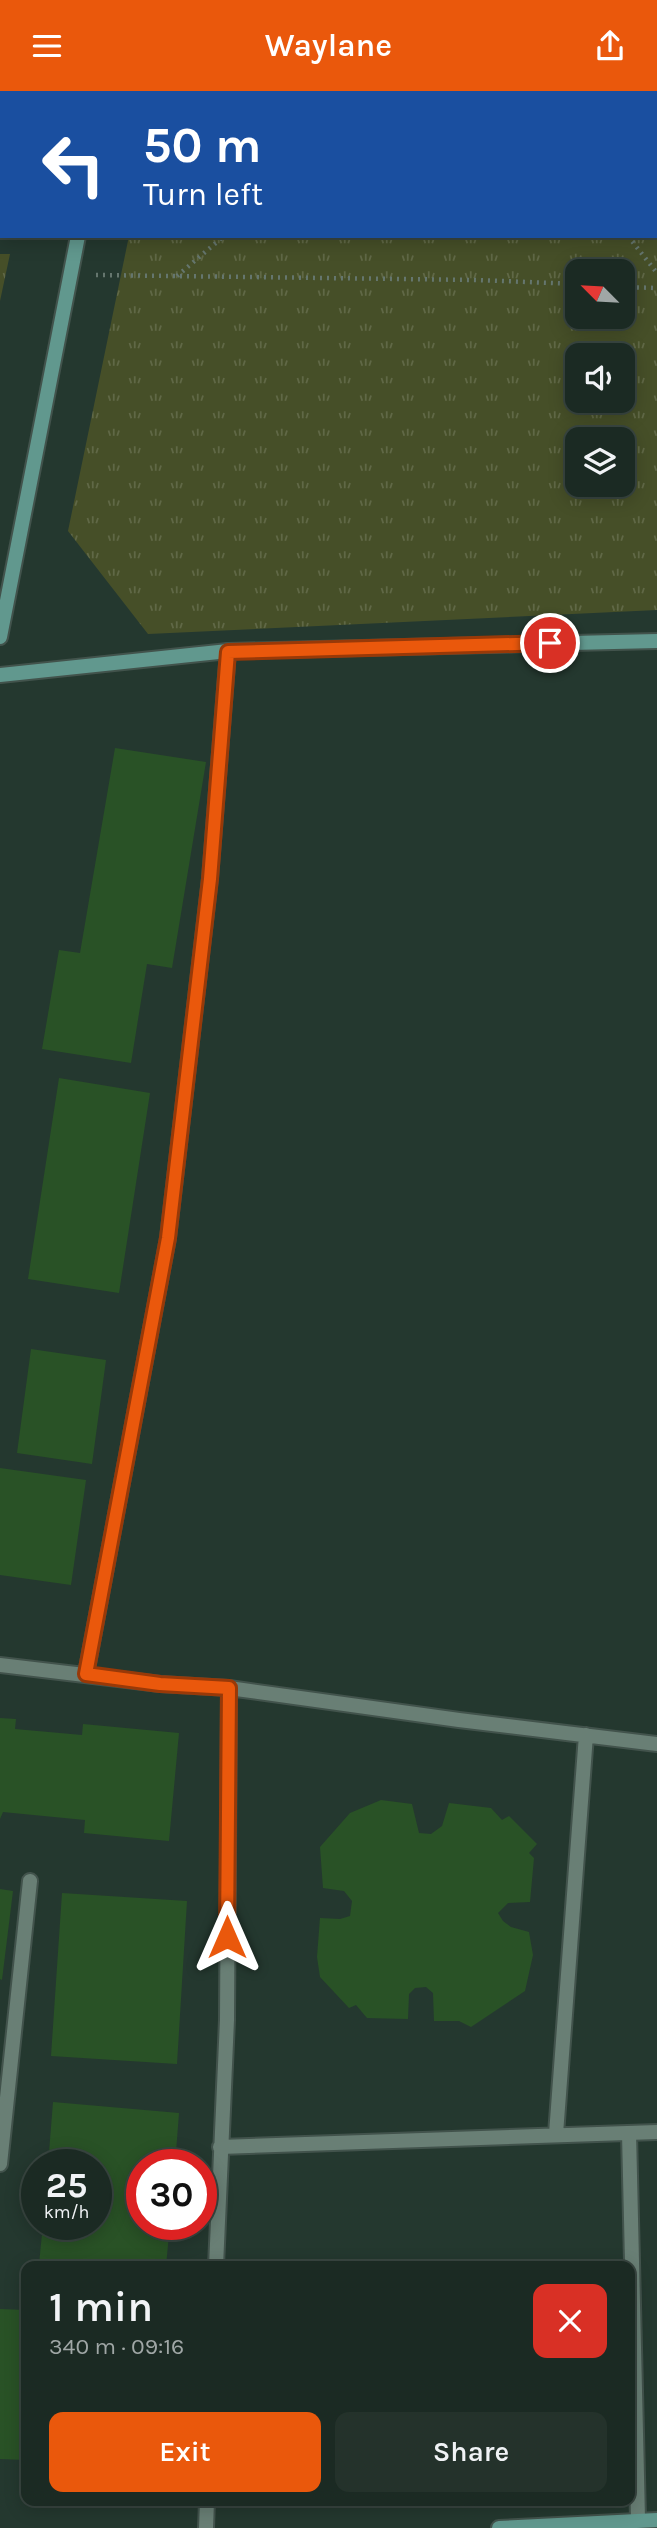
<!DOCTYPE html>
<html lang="en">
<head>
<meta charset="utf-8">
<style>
	:root { --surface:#1b2a23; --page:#24322b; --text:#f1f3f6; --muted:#a0a7a6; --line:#394641; --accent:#ea580c }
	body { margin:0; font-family:Karla,sans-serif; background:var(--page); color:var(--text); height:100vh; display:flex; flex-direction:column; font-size:26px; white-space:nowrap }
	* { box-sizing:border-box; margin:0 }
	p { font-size:23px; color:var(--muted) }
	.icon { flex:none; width:38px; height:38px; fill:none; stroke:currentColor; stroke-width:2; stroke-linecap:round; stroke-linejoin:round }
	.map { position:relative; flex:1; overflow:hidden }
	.drawer { position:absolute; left:21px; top:2170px; width:614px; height:245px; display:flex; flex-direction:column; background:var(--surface); border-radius:14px; box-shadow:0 4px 18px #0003,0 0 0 2px var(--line) }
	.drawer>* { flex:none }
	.hud { position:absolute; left:0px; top:0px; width:658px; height:147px; box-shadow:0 4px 18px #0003,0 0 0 2px var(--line); background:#1a4fa0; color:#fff; overflow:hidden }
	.needle { width:46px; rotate:294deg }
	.tools { position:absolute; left:565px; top:168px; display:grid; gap:14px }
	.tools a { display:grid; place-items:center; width:70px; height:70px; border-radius:14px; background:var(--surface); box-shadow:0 4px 18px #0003,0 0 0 2px var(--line); font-size:35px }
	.speed { position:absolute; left:21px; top:2058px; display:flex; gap:14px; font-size:35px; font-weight:700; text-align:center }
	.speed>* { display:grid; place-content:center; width:91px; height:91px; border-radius:50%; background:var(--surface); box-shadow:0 4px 18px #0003,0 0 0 2px var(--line); line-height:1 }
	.speed small { font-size:18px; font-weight:400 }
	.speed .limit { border:10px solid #d22; background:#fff; color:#111 }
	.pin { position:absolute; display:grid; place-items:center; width:60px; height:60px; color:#fff; margin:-30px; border:4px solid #fff; border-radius:50%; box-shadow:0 2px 7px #0007 }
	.me { position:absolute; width:77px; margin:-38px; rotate:0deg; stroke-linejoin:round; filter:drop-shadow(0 0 5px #0008) }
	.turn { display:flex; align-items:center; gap:24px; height:147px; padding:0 28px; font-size:32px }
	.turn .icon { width:91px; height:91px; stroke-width:2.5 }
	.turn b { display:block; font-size:49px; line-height:60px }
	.round { display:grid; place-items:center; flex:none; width:74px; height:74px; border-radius:14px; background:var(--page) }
	.overview { display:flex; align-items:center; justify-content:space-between; height:119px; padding:0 28px }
	h1 { font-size:42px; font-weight:600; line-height:52px }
	.cta { display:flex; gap:14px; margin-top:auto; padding:14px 28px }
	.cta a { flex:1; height:80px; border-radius:14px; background:var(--accent); color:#fff; font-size:28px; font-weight:600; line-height:80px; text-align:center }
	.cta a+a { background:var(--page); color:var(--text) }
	header { display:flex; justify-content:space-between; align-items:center; height:91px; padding:0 28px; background:var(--accent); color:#fff; font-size:32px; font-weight:600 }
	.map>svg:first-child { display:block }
	.grass { fill:url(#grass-tufts); fill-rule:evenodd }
	.building { fill:#295226 }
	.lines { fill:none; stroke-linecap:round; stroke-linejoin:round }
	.lane-casing { stroke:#42534c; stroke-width:18 }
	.street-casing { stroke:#42534c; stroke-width:18 }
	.secondary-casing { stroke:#42534c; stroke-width:18 }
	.path { stroke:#65766e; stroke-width:4.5; stroke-dasharray:2 5; stroke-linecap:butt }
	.lane { stroke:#697f75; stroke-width:14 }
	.street { stroke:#697f75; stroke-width:14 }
	.secondary { stroke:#61988e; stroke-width:14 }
	.route-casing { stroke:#983908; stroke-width:18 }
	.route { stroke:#ea580c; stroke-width:12 }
</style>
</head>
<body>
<header><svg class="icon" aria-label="menu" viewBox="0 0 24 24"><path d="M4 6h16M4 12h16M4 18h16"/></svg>Waylane<svg class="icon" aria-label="share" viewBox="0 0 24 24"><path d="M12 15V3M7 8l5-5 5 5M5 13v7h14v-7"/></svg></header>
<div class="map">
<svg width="657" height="2437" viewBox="0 0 657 2437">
	<defs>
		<pattern id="grass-tufts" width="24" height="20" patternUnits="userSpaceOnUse" patternTransform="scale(1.75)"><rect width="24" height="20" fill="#464f28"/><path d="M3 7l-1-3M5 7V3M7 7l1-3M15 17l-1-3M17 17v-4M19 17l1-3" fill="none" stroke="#606846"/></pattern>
	</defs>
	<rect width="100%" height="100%" fill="#24382f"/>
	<!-- grass -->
	<path class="grass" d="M159,0H657V519L148,543L68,440L129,145H656V2H158ZM578,180H623V226H578ZM578,264H623V310H578ZM578,348H623V394H578Z
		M0,163H10L0,210Z"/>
	<!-- building -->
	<path class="building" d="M115,657L206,671L172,877L147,873L131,972L42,958L59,859L80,862Z
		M59,987L150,1002L119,1202L28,1188Z
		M31,1258L106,1269L92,1373L17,1362Z
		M0,1377L86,1389L71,1494L0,1484Z
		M0,1627L16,1628L15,1638L82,1644L83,1633L179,1642L169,1750L84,1742L85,1729L3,1721L0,1728Z
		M381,1709L412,1713L419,1742L431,1743L442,1735L449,1712L491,1717L502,1729L509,1725L537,1753L529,1762L534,1767L530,1811L508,1812L498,1822L503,1830L511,1836L529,1841L533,1864L525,1900L471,1936L459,1930H434L433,1902L426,1896L415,1897L409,1903L408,1928L367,1927L356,1914L349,1917L320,1886L317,1866L320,1827L340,1828L350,1825L352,1810L344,1800L323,1797L320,1756L350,1722Z
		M0,1798L13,1800L2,1889L0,1888Z
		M62,1802L187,1810L177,1973L51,1965Z
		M53,2011L179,2022L175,2074H142V2133H170L166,2175L39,2173L43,2133H96V2074H48Z
		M0,2218L26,2219V2369L0,2368Z"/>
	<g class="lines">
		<!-- lane casing -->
		<g class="lane-casing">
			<path id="lane" d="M0,2073L30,1790"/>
		</g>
		<!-- street casing -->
		<g class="street-casing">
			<path id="street" d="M0,1574L160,1593L229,1597L459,1629L657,1653
				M86,1583L168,1147L210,787L228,560
				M629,2042L638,2428
				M556,2043L586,1644
				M220,2056L657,2041
				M216,2175L227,1929L229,1597
				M206,2437L207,2410"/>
		</g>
		<!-- secondary casing -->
		<g class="secondary-casing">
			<path id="secondary" d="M106,2V0
				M0,546L78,145
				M0,584L228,560L657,550
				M499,2437L657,2429"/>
		</g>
		<!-- path -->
		<path class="path" d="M514,0L516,2
			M393,2L395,0
			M628,145L657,182
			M96,184L476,189L578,193
			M177,185L224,145
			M623,196L657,197"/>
		<!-- lane -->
		<use href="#lane" class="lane"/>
		<!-- street -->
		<use href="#street" class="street"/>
		<!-- secondary -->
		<use href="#secondary" class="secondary"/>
	</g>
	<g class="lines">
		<!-- route casing -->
		<g class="route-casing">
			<path id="route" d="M227,1846L229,1597L160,1593L86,1583L168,1147L210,788L228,561L550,552"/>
		</g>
		<!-- route -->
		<use href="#route" class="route"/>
	</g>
</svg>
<div class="tools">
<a><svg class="needle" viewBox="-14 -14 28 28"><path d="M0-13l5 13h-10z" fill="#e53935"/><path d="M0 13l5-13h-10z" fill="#a0a7a6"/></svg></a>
<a><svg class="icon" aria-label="sound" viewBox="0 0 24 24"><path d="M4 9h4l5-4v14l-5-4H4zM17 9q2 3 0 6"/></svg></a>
<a><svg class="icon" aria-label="layers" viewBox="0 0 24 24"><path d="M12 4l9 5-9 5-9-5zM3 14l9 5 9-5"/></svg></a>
</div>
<div class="speed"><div>25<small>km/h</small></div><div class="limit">30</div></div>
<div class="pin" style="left:550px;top:552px;background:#d93025"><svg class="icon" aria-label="arrive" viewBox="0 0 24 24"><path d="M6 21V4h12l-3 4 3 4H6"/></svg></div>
<svg class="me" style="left:227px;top:1846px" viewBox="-20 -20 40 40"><path d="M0-17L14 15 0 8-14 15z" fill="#ea580c" stroke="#fff" stroke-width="4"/></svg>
<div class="hud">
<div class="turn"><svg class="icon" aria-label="left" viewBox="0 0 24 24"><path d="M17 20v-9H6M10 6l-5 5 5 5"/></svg><div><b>50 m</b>Turn left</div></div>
</div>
<section class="drawer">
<div class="overview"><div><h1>1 min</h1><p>340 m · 09:16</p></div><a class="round" style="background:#d93025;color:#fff"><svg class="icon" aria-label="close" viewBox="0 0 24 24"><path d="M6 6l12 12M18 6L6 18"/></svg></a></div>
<div class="cta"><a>Exit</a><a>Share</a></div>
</section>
</div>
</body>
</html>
